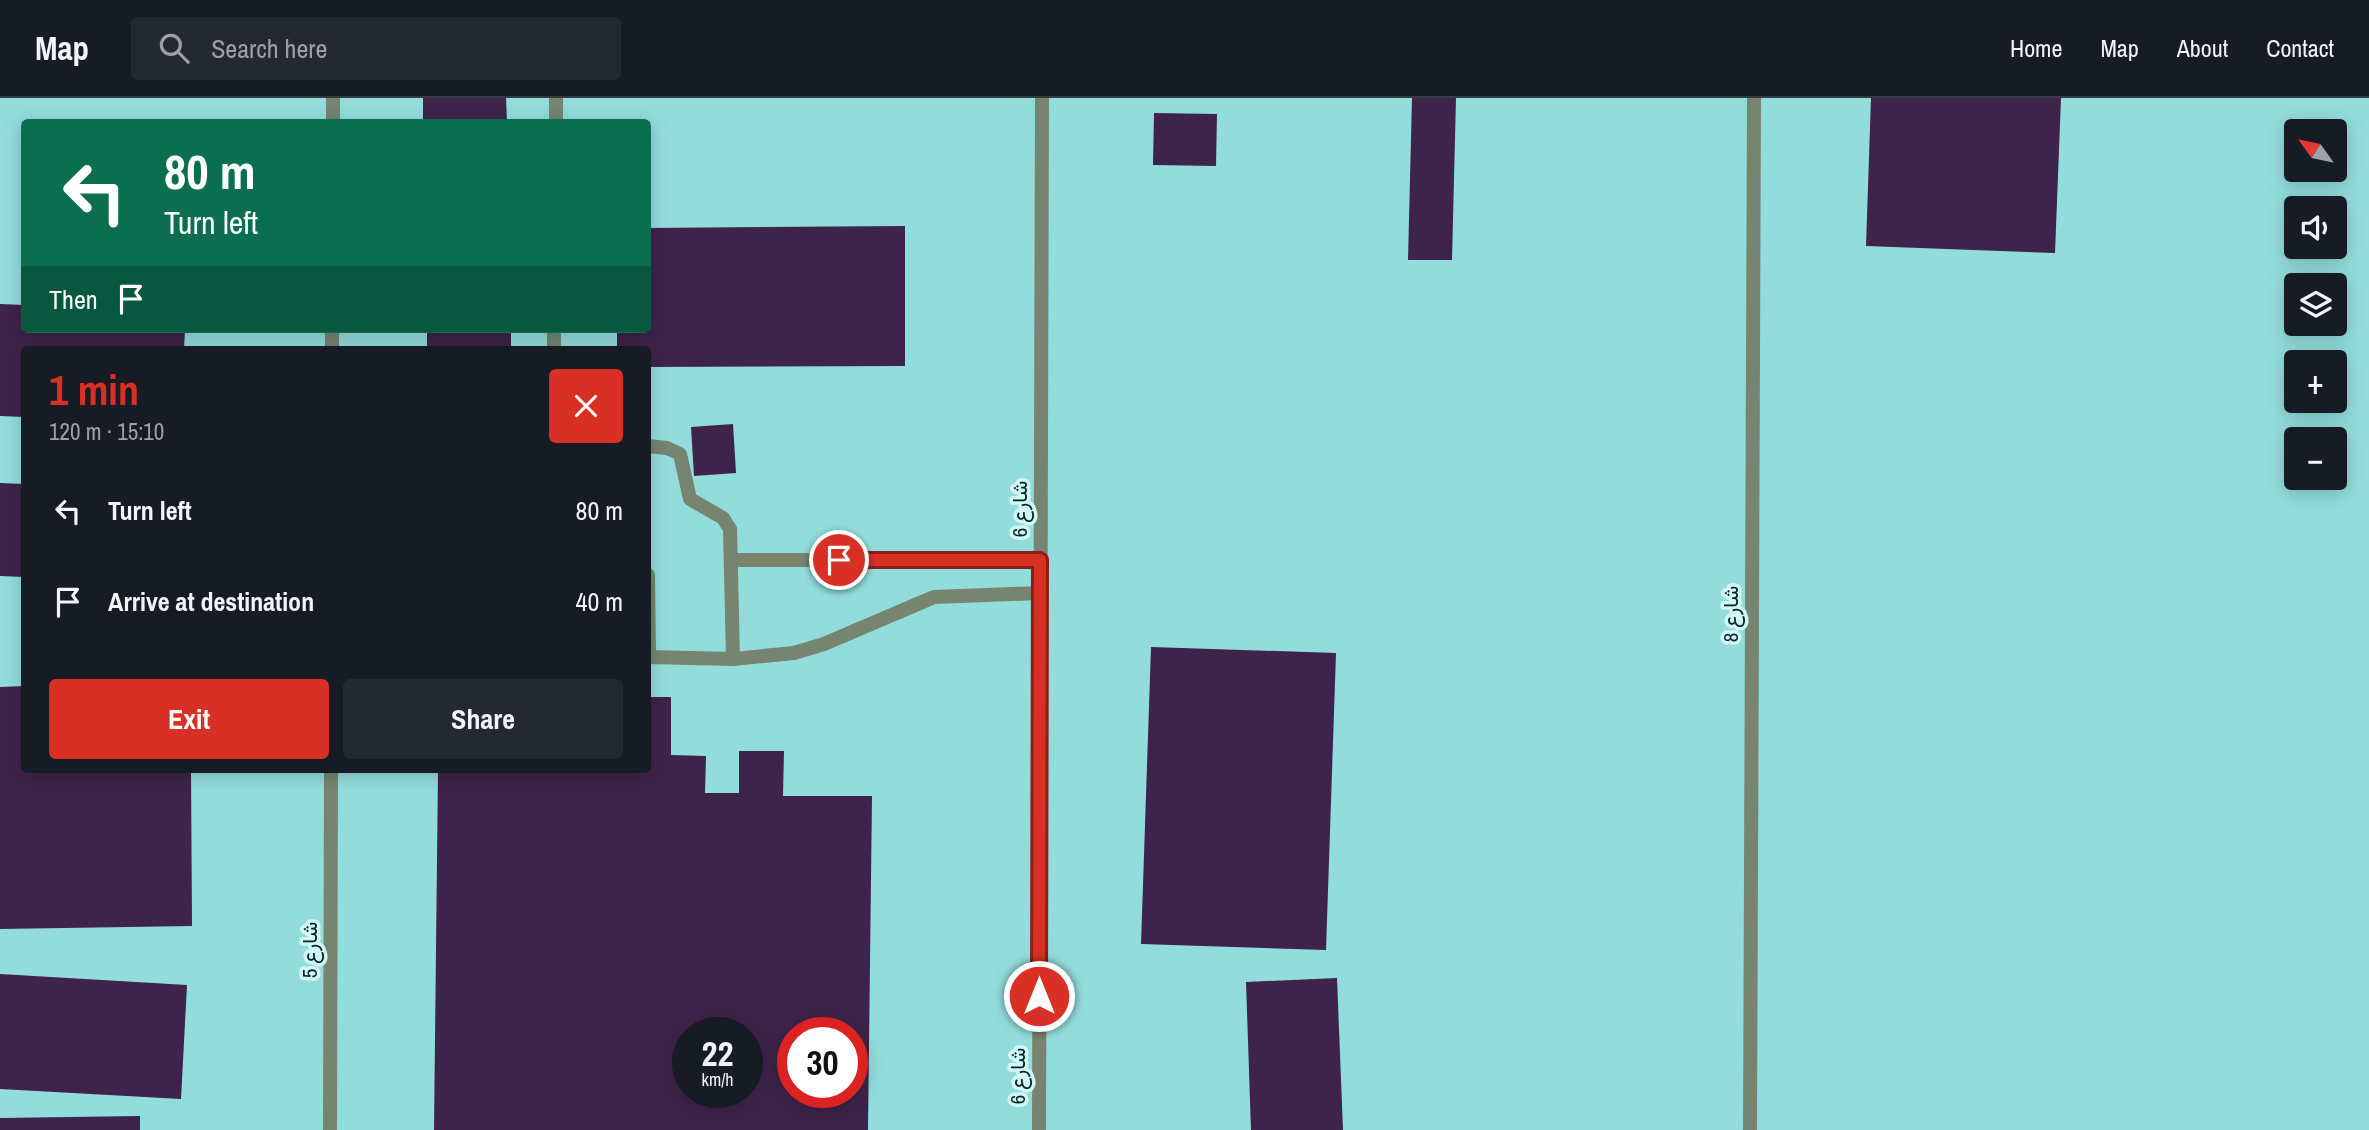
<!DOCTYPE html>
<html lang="en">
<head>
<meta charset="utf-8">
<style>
	:root { --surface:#171b24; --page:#242831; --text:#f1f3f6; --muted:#9ea1a6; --line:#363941; --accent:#d93025 }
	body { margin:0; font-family:"Archivo Narrow",Vazirmatn,sans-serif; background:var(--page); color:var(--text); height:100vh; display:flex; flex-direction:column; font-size:26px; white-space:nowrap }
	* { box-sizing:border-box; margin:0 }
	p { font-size:23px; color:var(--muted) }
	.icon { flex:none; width:38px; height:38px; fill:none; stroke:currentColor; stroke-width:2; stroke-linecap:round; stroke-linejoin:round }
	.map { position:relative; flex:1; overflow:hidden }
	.sheet { position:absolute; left:21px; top:248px; width:630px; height:427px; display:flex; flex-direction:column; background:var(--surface); border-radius:7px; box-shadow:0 4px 18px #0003 }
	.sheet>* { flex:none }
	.hud { position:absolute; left:21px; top:21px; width:630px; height:214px; border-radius:7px; box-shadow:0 4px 18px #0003; background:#0b6e4f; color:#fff; overflow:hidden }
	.needle { width:46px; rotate:303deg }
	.tools { position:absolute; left:2284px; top:21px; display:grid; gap:14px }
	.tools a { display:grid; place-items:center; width:63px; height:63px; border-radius:7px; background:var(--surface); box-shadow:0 4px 18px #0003; font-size:35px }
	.speed { position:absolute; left:672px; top:919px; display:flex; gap:14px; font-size:35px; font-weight:700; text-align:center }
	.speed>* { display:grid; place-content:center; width:91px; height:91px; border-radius:50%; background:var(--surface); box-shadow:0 4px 18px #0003; line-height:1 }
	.speed small { font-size:18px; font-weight:400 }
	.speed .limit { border:10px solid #d22; background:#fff; color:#111 }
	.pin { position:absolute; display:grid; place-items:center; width:60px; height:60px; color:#fff; margin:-30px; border:4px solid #fff; border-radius:50%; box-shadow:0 2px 7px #0007 }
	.me { position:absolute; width:77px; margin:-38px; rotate:0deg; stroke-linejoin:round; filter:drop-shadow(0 0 5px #0008) }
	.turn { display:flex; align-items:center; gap:24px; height:147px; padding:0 28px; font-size:32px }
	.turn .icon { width:91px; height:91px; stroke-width:2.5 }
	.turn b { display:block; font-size:49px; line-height:60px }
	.then { display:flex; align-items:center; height:66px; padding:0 28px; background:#0003; gap:14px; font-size:26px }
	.round { display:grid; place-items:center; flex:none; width:74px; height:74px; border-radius:7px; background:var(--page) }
	.summary { display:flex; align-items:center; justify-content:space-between; height:119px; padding:0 28px }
	h1 { font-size:42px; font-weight:800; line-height:52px; color:var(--accent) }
	.button { display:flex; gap:14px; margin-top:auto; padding:14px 28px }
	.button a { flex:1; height:80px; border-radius:7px; background:var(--accent); color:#fff; font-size:28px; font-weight:800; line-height:80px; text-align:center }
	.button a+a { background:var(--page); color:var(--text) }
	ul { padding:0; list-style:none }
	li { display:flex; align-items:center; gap:21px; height:91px; padding:0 28px }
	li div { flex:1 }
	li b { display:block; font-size:26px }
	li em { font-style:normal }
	header { display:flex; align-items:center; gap:42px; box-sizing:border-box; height:98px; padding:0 35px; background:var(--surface); border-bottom:2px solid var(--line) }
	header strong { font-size:33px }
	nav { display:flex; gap:38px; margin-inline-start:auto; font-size:24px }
	.search { width:490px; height:63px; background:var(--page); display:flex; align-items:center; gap:18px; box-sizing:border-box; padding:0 24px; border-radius:7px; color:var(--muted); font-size:26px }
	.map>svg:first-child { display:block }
	.building { fill:#3e234a; fill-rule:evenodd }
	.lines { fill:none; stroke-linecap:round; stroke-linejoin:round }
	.service { stroke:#778470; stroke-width:14 }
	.minor { stroke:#778470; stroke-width:14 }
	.route-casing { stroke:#8d1f18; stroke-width:18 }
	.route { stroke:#d93025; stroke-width:12 }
	.labels { text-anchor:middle; stroke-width:7; stroke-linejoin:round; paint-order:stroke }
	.street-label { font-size:21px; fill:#032424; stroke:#d2f6f5 }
</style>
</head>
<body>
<header>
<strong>Map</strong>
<div class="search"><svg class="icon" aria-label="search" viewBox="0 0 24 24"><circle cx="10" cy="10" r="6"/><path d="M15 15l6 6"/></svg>Search here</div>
<nav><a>Home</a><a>Map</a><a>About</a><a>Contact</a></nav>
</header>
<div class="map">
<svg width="2369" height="1032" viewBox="0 0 2369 1032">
	<rect width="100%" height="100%" fill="#92dddc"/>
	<!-- building -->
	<path class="building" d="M423,0H506L507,24H423Z
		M1412,0H1456L1452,162H1408Z
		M1871,0H2061L2055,155L1866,148Z
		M1154,15L1217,16L1216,68L1153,67Z
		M905,128V268L648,269V252H617V231H648V130Z
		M0,206L24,207V231H185L184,252H24V319L0,318Z
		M427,231H511V252H427Z
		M733,326L736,375L694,378L691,329Z
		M0,385L24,386V479L0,478Z
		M1151,549L1336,555L1326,852L1141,846Z
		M24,588V672H191L192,828L0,831V589Z
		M648,599H671V657L706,658L705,695H739V653H784L783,698H872L868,1032H434L438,672H648ZM688,934H747V994H688ZM793,934H852V994H793Z
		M0,876L187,887L181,1001L0,991Z
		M1337,880L1343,1032H1251L1246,884Z
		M140,1018V1032H0V1020Z"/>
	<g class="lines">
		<!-- service -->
		<path class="service" d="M556,24V0
			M554,252V231
			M648,348L667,350L680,356L690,401L723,420L730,431L733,561
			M732,462H1040
			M648,477L649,559
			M648,559L733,561L794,555L824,546L934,499L1040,495"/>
		<!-- minor -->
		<path class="minor" d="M333,24V0
			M332,252V231
			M330,1032L331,672
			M1039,1032L1042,0
			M1750,1032L1754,0"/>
	</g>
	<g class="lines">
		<!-- route casing -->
		<g class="route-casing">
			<path id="route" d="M839,462H1040L1039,898"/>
		</g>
		<!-- route -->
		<use href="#route" class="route"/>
	</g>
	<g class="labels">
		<!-- street labels -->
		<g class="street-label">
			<text transform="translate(1020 411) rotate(-90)" y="7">شارع 6</text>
			<text transform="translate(1731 516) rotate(-90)" y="7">شارع 8</text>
			<text transform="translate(310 852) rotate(-90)" y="7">شارع 5</text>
			<text transform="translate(1018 978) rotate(-90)" y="7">شارع 6</text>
		</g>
	</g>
</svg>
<div class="tools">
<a><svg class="needle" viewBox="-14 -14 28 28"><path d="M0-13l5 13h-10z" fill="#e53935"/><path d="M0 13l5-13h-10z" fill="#9ea1a6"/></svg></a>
<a><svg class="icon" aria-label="sound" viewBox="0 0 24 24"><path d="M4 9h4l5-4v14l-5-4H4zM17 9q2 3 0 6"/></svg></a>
<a><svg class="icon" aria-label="layers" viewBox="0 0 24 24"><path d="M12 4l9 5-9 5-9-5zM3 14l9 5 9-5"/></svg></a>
<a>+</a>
<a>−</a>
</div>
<div class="speed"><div>22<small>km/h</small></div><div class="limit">30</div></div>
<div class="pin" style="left:839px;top:462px;background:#d93025"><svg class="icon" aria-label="arrive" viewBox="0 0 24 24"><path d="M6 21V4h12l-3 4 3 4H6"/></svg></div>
<svg class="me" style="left:1039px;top:898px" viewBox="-20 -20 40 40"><circle r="17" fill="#d93025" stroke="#fff" stroke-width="3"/><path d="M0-11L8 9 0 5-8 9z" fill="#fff"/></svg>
<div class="hud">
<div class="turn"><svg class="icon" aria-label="left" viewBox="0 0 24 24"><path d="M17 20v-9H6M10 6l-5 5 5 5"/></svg><div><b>80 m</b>Turn left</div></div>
<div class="then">Then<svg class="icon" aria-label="arrive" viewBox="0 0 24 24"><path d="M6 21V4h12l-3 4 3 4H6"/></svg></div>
</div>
<section class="sheet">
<div class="summary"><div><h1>1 min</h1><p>120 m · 15:10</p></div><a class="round" style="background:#d93025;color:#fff"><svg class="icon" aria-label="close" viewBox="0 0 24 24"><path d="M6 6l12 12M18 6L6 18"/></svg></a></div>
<ul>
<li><svg class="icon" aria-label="left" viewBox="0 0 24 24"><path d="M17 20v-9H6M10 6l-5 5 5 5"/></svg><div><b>Turn left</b></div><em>80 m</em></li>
<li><svg class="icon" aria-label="arrive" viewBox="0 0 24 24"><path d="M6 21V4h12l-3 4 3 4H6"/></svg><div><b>Arrive at destination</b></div><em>40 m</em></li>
</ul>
<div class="button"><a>Exit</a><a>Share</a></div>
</section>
</div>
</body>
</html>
